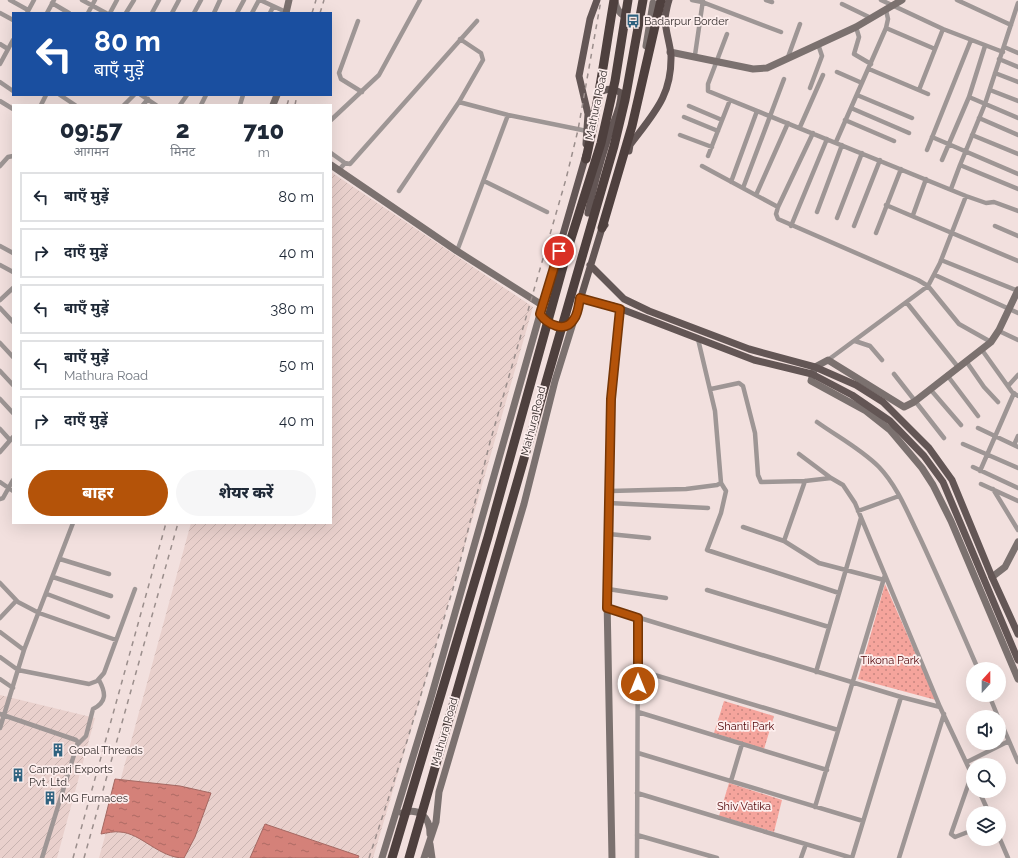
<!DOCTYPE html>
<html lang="hi">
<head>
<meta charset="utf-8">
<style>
	:root { --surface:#fff; --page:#f6f6f7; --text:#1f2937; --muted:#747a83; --line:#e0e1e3; --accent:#b45309 }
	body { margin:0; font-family:Raleway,"Noto Sans Devanagari",sans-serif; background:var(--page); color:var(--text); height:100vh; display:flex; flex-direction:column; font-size:15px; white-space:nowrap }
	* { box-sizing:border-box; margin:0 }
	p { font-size:13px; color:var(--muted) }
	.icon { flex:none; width:22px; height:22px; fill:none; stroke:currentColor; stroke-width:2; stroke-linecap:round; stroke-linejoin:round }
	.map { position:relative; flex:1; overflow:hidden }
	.panel { position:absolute; left:12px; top:104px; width:320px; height:420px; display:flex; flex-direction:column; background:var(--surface); border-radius:0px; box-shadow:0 4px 16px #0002 }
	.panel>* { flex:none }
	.guide { position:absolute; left:12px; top:12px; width:320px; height:84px; border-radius:0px; box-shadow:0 4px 16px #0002; background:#1a4fa0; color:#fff; overflow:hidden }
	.needle { width:26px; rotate:21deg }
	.fabs { position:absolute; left:966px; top:662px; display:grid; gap:8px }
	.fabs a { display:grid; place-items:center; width:40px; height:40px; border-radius:50%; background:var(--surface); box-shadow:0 4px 16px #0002; font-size:20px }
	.pin { position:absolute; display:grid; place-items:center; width:34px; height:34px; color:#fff; margin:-17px; border:2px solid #fff; border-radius:50%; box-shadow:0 1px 4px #0007 }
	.me { position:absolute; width:44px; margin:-22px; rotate:0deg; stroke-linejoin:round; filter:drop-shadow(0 0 3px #0008) }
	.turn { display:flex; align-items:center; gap:14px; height:84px; padding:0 16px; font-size:18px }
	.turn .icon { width:52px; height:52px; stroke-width:2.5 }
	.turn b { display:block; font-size:28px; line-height:34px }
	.eta { display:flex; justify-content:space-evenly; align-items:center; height:68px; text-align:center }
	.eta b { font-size:24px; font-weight:800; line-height:28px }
	.button { display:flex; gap:8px; margin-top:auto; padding:8px 16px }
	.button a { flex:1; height:46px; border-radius:24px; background:var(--accent); color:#fff; font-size:16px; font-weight:800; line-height:46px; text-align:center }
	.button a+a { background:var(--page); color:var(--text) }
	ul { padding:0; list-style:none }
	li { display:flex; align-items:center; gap:12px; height:50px; margin:0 8px 6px; padding:0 8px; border:2px solid var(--line); border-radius:0px }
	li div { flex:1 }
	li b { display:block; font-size:15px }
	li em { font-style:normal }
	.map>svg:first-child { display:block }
	.industrial { fill:url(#industrial-furrows) }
	.park { fill:url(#park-dots) }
	.water { fill:url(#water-ripples); stroke:#a46862 }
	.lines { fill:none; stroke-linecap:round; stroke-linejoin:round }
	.street { stroke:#9e9695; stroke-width:4.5 }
	.secondary { stroke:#7b716f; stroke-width:7 }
	.primary { stroke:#635655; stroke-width:7 }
	.highway { stroke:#4e403e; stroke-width:9 }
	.rail { stroke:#9b8e8c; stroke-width:1.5; stroke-dasharray:5 5; stroke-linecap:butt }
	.highway-bridge { stroke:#4e403e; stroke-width:9 }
	.route-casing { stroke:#753606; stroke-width:10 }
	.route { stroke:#b45309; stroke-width:7 }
	.labels { text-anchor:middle; stroke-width:3.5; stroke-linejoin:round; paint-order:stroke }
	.poi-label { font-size:11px; fill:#352e2d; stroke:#fdeeed; text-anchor:start }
	.street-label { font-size:11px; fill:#352e2d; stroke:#fdeeed }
	.park-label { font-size:11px; fill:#520609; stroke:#fdeeed }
</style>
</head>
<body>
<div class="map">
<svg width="1018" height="858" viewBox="0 0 1018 858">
	<defs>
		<pattern id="industrial-furrows" width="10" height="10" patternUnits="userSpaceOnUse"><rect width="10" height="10" fill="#e9d0cc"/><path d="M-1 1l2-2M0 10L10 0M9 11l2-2" fill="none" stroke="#c8b3b0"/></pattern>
		<pattern id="park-dots" width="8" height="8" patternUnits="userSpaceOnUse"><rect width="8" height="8" fill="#f5a49c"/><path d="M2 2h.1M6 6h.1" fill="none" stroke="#c78680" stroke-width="1.8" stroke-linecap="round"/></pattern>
		<pattern id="water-ripples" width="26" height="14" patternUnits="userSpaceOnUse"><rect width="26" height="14" fill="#d48179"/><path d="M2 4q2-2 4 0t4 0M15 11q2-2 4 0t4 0" fill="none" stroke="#ad6a64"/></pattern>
	</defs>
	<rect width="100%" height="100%" fill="#f2e0de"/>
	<!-- industrial -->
	<path class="industrial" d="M331,172L533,307L444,618L373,858H99L191,523H331Z
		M0,695L95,718L57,858H0Z"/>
	<!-- park -->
	<path class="park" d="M885,584L936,700L858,679Z
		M724,701L774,716L764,749L714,733Z
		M729,783L782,800L774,832L719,816Z"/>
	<!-- water -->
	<path class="water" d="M115,779L180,786L211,793L195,837L184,858C159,858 141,833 120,832C114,831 107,833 101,834Z
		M265,824L359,856L358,858H250Z"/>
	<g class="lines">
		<!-- street -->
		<path class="street" d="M10,0L28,10
			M82,0L106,13
			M260,0L286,12
			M692,0L702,2L781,32
			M766,0L772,2
			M881,0L943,29L1003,52
			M957,0L1011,25
			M52,3L69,13
			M1018,3L985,104L960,165L1018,189
			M842,4L871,18
			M0,13L13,20
			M27,13L34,0
			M47,13L54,0
			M88,13L95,0
			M110,13L117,0
			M126,13L134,0
			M152,13L159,0
			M172,13L179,0
			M194,13L201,0
			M214,13L220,0
			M237,13L244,0
			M252,13L259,0
			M270,13L273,7
			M358,21L339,73L341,79L362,92
			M856,27L859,37L854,54L871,64
			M886,28L935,49
			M727,34L708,84V91L966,196L986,203L994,202L1018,211
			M0,44L8,49
			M1004,47L1018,53
			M695,55L703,0
			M788,57L800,24
			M999,59L1018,67
			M0,64L13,40
			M869,69L928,94
			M837,72L862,83
			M995,73L1018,82
			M0,82L13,91
			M810,88L822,56L818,44
			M919,90L943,29
			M990,90L1018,101
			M60,95L75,105
			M141,95L156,105
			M857,95L912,118
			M969,97L1018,118
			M0,101L13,109
			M459,102L508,115L587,131
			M41,105L46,95
			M124,105L134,95
			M143,105L148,99
			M180,105L187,95
			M201,105L206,95
			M240,105L243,95
			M689,106L722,120
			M851,108L909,133
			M684,117L718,131
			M979,118L1018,135
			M331,120L379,75L420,0
			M845,120L894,141
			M800,127L823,75
			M813,133L778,207L776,214L778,219L918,280L928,286L959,324L991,342
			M680,135L712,147
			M972,135L1018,154
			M932,137L1018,174
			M836,142L886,28L888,19L886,10
			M927,150L971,40
			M331,153L345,163
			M708,156L730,100
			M942,160L969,97L985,46
			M0,166L8,157L13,156
			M702,166L778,207
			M339,170L345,163L350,164L477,21
			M484,181L547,212
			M731,182L757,111
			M743,188L784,79
			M951,189L960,165
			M399,191L459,102L483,60L481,53L460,39
			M756,195L788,123
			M886,205L1018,261
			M817,212L842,145
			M913,215L926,179
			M837,218L862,153
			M791,226L827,139
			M854,226L880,160
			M995,226L1018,236
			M876,233L901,169
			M0,246L13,253
			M457,251L508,115
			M941,260L1018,291
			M0,265L13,272
			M935,275L1018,313
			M0,300L13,288
			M907,303L958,367
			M0,308L13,322
			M999,331L1018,340
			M855,341L870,346L882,360
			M0,343L13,357
			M982,350L1012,392L1018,396
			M828,360L928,286L940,263L966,196
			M966,361L984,387L998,402
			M0,371L13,385
			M894,374L944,438
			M947,375L978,416
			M1008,386L1018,375
			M711,389L739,383L743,386L755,433L758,475L761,482L805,481L831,478L843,485L855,503L940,707L973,777
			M930,389L961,425
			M0,399L13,413
			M817,422C838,437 861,449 879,467C898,487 908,514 920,538C940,581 959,625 978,669
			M978,428L1018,447
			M0,429L10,440
			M963,444L1018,468
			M1014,445L1018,436
			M0,452L13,437
			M799,454L831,478
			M973,467L1018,488
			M980,471L1014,393
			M0,482L13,491
			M721,483L726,491L721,513L707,550L839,593
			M981,484L1018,501
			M993,489L1018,530
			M610,491L686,489L717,485L721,483L715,411L698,339
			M0,499L3,498L13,480
			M609,503L708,508
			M858,511L899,496
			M743,527L784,541L819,563L884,580
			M609,534L649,538
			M784,541L805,481
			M60,559L109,574
			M53,577L111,596
			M0,583L18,602L39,613L116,640
			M608,589L666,598
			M707,590L829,627
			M47,594L108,617
			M607,608L901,697L940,707
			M0,618L16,601
			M0,632L24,650L0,728
			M24,650L73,523
			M0,657L18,670L89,684L97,681L104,673L135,589
			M638,670L838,730
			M816,672L861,518
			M0,679L13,688
			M989,695L998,717
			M638,712L827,770
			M0,714L76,740L78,742L42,858
			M999,718L1018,762
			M78,744L86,736L93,709C107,702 106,693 99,680
			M638,753L863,821
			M967,762L1009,741
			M972,774L951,834L955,837L973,830
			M731,781L742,744
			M979,791L989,813
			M637,793L852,858
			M815,807L885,575
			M637,835L717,858
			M999,837L1008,858
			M637,858L638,618
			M801,858L806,844
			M852,858L901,697
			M899,858L944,714"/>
		<!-- secondary -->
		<path class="secondary" d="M615,1C617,15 629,22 643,18
			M286,13L289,0
			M646,46L653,3
			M670,52L753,69L767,68L856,27L902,0
			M273,105L277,95
			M331,165L457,251L542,305
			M1018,290L999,330L991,342L914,402L904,407L828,360L815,367L811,381L866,411L890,430L922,468L933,485L951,521L1018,679
			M992,577L1005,567L1018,542
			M402,813C419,807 430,817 430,834
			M430,844L432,858
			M382,858L430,701L540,314
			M424,858L436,822L439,792L524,504L555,381L574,320
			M612,858L607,599L611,399L620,309"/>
		<!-- primary -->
		<path class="primary" d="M586,144L588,114L579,76L590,19L597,0
			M629,151L630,145C654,113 672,96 671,55C670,43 665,30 665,18C666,12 667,6 669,0
			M586,155L540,314C550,328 561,329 574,320L602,228L605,225
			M588,213C593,188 600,163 608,138C612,123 622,108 621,93C613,88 607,88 599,93
			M590,265L624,299L649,311L749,349L815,367L856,385L883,402L929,448L952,480L992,577L1018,634
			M580,298L616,307L754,360L812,374L852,395L890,421L924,456L943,482L1018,660"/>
		<!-- highway -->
		<path class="highway" d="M586,159C598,106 605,53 614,0
			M602,228L632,126L661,0"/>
		<!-- rail -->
		<path class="rail" d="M312,13L316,0
			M320,13L324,0
			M287,105L290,95
			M295,105L297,95
			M73,858L166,523
			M84,858L178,523
			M369,858L407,741L455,582L490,442L566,179L578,130L601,0"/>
		<!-- highway-bridge -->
		<path class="highway-bridge" d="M392,858L488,537L569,245L601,143L615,81L628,0
			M409,858L614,146L625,100L643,0"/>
	</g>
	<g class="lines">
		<!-- route casing -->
		<g class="route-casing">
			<path id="route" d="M559,251L540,314C547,324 565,334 574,319C578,314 579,304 580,298L620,309L611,399L607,608L638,618V684"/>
		</g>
		<!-- route -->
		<use href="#route" class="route"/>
	</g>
	<!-- icons -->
	<defs>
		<g id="bus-bare" transform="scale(1.08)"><path d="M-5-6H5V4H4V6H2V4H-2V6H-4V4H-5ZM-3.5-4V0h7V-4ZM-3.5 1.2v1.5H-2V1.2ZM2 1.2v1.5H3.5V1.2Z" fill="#2f627f" stroke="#fdeeed" stroke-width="2.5" paint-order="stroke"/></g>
		<g id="building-bare" transform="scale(1.08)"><path d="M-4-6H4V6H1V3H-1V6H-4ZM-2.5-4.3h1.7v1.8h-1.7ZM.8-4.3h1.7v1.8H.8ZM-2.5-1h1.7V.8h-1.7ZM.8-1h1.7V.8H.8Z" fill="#2f627f" stroke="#fdeeed" stroke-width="2.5" paint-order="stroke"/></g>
	</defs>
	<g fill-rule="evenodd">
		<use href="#bus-bare" x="633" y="21"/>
		<use href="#building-bare" x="58" y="750"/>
		<use href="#building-bare" x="18" y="775"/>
		<use href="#building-bare" x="50" y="798"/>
	</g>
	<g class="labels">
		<!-- poi labels -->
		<g class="poi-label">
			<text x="644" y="25">Badarpur Border</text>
			<text x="69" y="754">Gopal Threads</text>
			<text x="29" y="773">Campari Exports<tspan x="29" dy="13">Pvt. Ltd.</tspan></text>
			<text x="61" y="802">MG Furnaces</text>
		</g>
		<!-- street labels -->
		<g class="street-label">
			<text transform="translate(596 105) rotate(-78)" y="4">Mathura Road</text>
			<text transform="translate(533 421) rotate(-76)" y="4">Mathura Road</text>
			<text transform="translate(444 732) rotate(-74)" y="4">Mathura Road</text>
		</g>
		<!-- park labels -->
		<g class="park-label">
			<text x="890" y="664">Tikona Park</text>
			<text x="746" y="730">Shanti Park</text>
			<text x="744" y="810">Shiv Vatika</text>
		</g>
	</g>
</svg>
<div class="fabs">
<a><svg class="needle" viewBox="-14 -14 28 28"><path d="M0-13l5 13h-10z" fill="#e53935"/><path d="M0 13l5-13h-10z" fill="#747a83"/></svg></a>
<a><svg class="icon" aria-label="sound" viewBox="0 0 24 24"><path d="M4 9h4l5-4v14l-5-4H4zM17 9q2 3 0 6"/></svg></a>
<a><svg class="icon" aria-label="search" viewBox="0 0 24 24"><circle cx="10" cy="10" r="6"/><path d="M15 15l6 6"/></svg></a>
<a><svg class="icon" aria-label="layers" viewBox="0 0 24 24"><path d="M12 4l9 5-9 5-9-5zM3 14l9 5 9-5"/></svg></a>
</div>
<div class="pin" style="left:559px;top:251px;background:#d93025"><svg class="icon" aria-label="arrive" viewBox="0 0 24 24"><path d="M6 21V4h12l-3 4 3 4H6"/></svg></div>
<svg class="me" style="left:638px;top:684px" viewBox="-20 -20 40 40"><circle r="17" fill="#b45309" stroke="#fff" stroke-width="3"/><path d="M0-11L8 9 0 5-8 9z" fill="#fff"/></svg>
<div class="guide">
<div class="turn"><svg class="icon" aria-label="left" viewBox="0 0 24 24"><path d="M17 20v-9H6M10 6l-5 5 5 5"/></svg><div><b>80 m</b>बाएँ मुड़ें</div></div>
</div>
<section class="panel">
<div class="eta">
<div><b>09:57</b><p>आगमन</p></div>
<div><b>2</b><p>मिनट</p></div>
<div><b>710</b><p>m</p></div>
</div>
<ul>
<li><svg class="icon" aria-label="left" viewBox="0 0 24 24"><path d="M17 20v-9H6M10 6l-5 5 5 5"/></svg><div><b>बाएँ मुड़ें</b></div><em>80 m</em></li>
<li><svg class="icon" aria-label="right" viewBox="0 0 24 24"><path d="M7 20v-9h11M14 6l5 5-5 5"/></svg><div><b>दाएँ मुड़ें</b></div><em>40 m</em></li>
<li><svg class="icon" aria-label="left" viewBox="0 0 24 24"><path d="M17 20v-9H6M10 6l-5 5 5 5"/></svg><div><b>बाएँ मुड़ें</b></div><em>380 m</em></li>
<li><svg class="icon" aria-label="left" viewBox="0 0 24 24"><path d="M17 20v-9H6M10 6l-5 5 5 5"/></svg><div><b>बाएँ मुड़ें</b><p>Mathura Road</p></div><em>50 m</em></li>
<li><svg class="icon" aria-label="right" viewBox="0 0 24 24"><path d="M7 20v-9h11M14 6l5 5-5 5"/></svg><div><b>दाएँ मुड़ें</b></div><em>40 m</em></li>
</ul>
<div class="button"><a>बाहर</a><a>शेयर करें</a></div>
</section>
</div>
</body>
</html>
